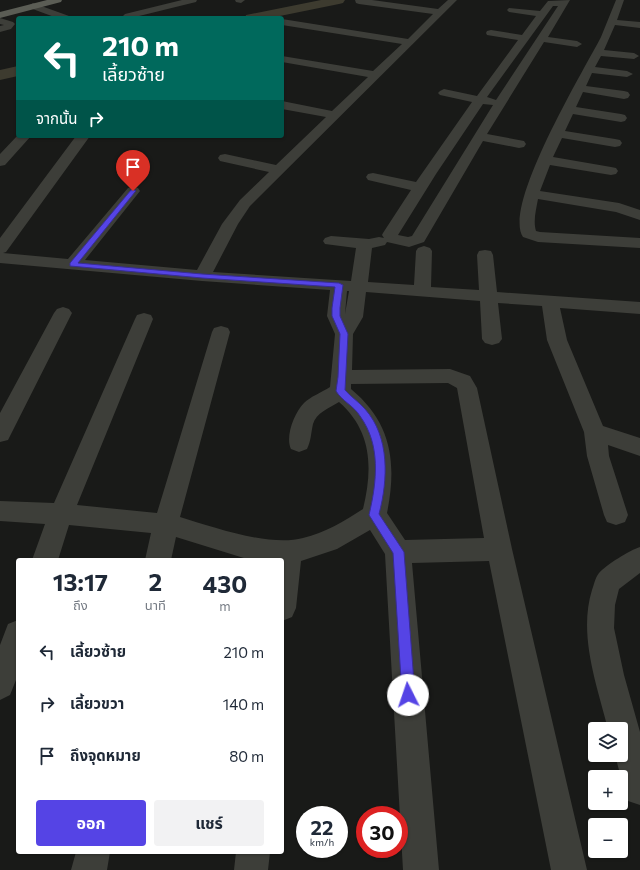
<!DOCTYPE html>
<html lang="th">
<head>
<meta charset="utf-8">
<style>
	:root { --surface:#fff; --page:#f2f2f3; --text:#1f2937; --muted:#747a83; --accent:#5544e5 }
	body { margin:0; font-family:Commissioner,"Noto Sans Thai",sans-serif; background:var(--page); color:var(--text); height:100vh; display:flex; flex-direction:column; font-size:15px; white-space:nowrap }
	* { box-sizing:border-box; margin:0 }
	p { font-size:13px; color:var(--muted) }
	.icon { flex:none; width:22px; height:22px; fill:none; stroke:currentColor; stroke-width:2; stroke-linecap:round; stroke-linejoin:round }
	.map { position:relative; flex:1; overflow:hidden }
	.side { position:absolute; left:16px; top:558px; width:268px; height:296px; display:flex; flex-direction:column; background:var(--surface); border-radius:4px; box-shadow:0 1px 3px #0004 }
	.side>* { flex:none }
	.guide { position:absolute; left:16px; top:16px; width:268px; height:122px; border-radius:4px; box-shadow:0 1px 3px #0004; background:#00695c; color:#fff; overflow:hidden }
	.controls { position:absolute; left:588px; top:722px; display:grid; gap:8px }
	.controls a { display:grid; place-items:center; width:40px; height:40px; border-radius:4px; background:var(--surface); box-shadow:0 1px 3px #0004; font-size:20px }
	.speed { position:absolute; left:296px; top:806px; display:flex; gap:8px; font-size:20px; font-weight:700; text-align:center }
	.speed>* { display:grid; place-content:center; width:52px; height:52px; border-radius:50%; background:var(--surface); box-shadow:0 1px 3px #0004; line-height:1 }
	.speed small { font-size:10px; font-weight:400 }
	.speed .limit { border:6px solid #d22; background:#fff; color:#111 }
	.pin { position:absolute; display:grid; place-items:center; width:34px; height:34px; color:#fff; margin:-41px -17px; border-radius:50% 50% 50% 0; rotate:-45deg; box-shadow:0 0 4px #0007 }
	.pin .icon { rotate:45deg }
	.me { position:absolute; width:44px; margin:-22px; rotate:356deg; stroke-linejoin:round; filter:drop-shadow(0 0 3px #0008) }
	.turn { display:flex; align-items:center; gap:14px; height:84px; padding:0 20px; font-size:18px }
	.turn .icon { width:52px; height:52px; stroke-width:2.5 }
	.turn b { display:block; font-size:28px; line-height:34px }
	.then { display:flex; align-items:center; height:38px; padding:0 20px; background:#0003; gap:8px; font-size:15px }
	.eta { display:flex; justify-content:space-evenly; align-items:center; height:68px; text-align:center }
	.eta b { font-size:24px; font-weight:700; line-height:28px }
	.action { display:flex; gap:8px; margin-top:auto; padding:8px 20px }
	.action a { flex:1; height:46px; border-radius:4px; background:var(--accent); color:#fff; font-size:16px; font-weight:700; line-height:46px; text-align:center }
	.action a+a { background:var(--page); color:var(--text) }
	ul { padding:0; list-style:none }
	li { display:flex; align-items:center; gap:12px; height:52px; padding:0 20px }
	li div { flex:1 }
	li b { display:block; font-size:15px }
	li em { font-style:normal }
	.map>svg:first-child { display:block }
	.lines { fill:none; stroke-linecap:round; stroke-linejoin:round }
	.river { fill:#3d3b2f; fill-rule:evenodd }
	.minor { fill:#3d3e39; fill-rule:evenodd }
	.major { fill:#5b5d55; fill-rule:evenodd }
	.route { fill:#5544e5; stroke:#372c95 }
</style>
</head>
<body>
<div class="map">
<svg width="640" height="870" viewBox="0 0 640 870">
	<rect width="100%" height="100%" fill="#191a18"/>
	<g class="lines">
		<!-- river -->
		<path class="river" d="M321,0H345L343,3L339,4L270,18H245L246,15Z
			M18,66V76L0,80V70Z"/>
		<!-- minor -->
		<path class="minor" d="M182,0H197L196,2L131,18H125L123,16L125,14Z
			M235,0H245L241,3L236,2Z
			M355,0H372L438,9L448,0H457L250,206L238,224L213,272L351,281L356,248L325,244L323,241L325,238L331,236L369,239L379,237L384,238L382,235L383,233L411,190L368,180L366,177L368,174L373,173L416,182L472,102L440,95L438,93L440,91L444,89L477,96L518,40L487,35L486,33L487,31L491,30L522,35L536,16L509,12L507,10L509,8L540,11L548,1L570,0L548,37L577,41L582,44L577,47L544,42L487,134L524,141L526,144L524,147L519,148L483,141L424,242L409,247L387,242L385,245L372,248L368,282L414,285L416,251L418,248L424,246L430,248L432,251L431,287L479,290L477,255L479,251L485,250L491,251L493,255L497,292L640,302V314L560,308L567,340L603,426L640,438V456L608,445L609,456L628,515L625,522L616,525L607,522L604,515L587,456L584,432L547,340L542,306L498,303L502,339L499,343L492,345L485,343L482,339L480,301L366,292L363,317L353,334L352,370L450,369L470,376L477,388L512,549L587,870H551L489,561L412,563L439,870H403L385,554L370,530L337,549L301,561L296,608L292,617L282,621V560L247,559L176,537L171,560H145L151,533L69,525L58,560H32L45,524L0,521V501L54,503L135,319L137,315L144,313L151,315L153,319L77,505L157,513L212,332L214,328L221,326L228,328L230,332L180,517C213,527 269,547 303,538C325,533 344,521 363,509C373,468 372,431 339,402C329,408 316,413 313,424C311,433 311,441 307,449L299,452L291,449C285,437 294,413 304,403C310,397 322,392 330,387L335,334L327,316L330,290L202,281L0,263V238L76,136H90L6,252L3,253L68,259L128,188L133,187L138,188L140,191L85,260L197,270L222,224L240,200L269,172L220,161L218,158L220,155L225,154L276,165L326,117L282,109V101L332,111L368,77L282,62V56L373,71L402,44L282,25V19L408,39L433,14L359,4L356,3ZM553,6H558L496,100L487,97ZM483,104L493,105L412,236L408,237L398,235L436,174ZM347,291H349L345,314ZM448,383L457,388L484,538L405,540L387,513C397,463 392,423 351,389V384Z
			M616,0H624L617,20L640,22V28L615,25L604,50L634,53L639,56L634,59L601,56L595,67L627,71L633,74L627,77L592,73L586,86L624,91L628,92L630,95L628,98L624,99L583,92L576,107L621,114L625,115L627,118L625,121L621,122L573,114L565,131L615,139L620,140L622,143L620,146L615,147L562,138L553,157L611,167L616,168L618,171L616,174L611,175L550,165L540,191L619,203L640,210V220L616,212L538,199C536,210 533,221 536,231L540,232L640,238V248L538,242L523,237C502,206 584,70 601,37C606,25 611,12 616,0Z
			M33,3L69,16L71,18H57L30,8L28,6Z
			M0,18L13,22L15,24L11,29L0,32V26L4,25L0,24Z
			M18,135V136H31L5,165L0,166V154Z
			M63,307L69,309L72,313L8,440L0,442V413L54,313L57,309Z
			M640,547V573L619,589L615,605L614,628L624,675L640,732V805L628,801L624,789L615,755H621V729H608C597,685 578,635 592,590C594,585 595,578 599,573C606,565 630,550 640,547Z
			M18,620V675L10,695L0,700V645L8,624Z
			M76,852H110L107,870H71Z
			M236,852H270L268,870H234Z"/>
		<!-- major -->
		<path class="major" d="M47,0H62L61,2L0,18V12Z"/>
	</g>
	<!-- route -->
	<path class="route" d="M133,189L136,191L135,192L78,263L202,274L339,283L343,285L340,308V316L348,334L345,390C351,397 359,402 365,409C390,437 388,480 379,514L404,552L415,695L413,699L408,701L404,699L402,695L393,553L369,515C377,481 381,445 360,416C354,406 342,401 336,391L338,377L340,334L332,316V308L335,287L202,278L70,266V263L131,190Z"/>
</svg>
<div class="controls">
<a><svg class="icon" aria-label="layers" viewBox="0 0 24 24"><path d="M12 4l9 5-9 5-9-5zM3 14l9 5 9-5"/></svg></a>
<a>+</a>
<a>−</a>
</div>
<div class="speed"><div>22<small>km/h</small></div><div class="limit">30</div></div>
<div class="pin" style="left:133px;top:191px;background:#d93025"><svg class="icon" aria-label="arrive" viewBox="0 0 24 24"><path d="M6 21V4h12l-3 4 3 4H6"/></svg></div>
<svg class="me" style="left:408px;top:695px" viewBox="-20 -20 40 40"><circle r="19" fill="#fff"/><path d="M0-13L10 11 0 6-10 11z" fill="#5544e5"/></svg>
<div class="guide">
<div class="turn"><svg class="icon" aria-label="left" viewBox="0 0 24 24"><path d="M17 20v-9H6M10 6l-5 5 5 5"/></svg><div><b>210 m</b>เลี้ยวซ้าย</div></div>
<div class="then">จากนั้น<svg class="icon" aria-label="right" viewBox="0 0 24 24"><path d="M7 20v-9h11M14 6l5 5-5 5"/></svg></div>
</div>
<section class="side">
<div class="eta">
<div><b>13:17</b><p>ถึง</p></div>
<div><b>2</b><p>นาที</p></div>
<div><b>430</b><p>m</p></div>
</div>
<ul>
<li><svg class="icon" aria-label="left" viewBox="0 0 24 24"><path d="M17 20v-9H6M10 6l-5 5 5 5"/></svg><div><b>เลี้ยวซ้าย</b></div><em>210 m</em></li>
<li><svg class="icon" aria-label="right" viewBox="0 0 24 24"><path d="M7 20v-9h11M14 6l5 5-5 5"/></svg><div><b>เลี้ยวขวา</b></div><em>140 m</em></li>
<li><svg class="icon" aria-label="arrive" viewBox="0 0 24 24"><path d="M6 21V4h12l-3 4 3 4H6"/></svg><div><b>ถึงจุดหมาย</b></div><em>80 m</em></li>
</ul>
<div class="action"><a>ออก</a><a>แชร์</a></div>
</section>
</div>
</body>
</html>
